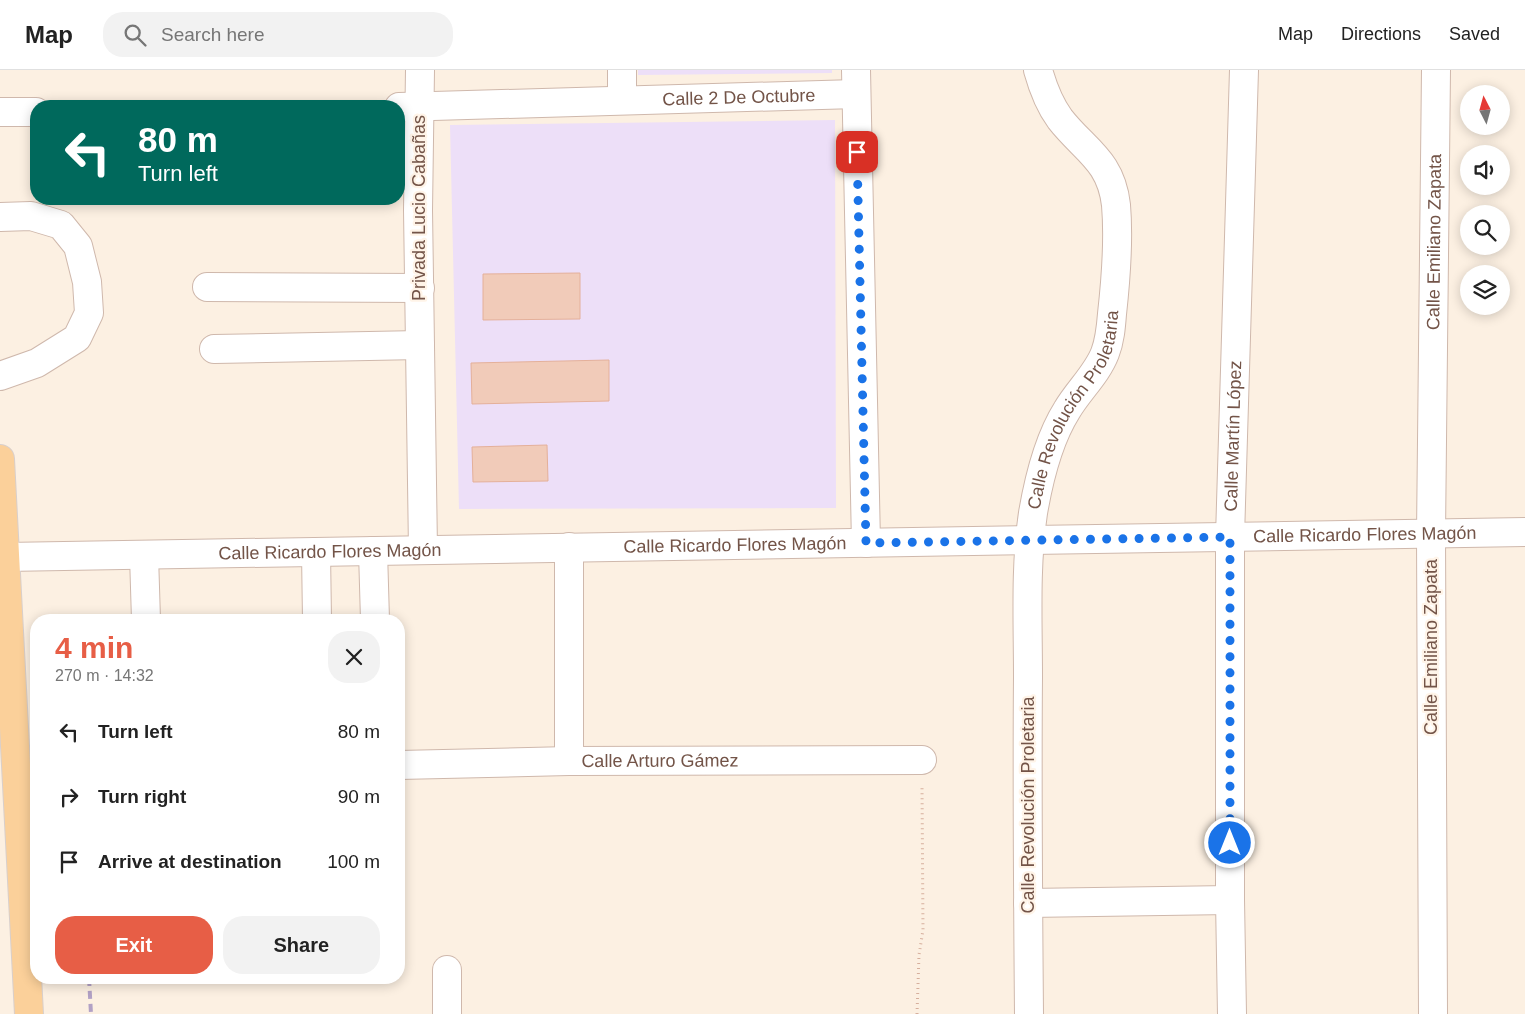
<!DOCTYPE html>
<html lang="en">
<head>
<meta charset="utf-8">
<style>
	:root { --surface:#fff; --page:#f2f2f2; --text:#222; --muted:#767676; --line:#e0e0e0; --accent:#e75e46 }
	body { margin:0; font-family:Helvetica,sans-serif; background:var(--page); color:var(--text); height:100vh; display:flex; flex-direction:column; font-size:19px; white-space:nowrap }
	* { box-sizing:border-box; margin:0 }
	p { font-size:16px; color:var(--muted) }
	.icon { flex:none; width:28px; height:28px; fill:none; stroke:currentColor; stroke-width:2; stroke-linecap:round; stroke-linejoin:round }
	.map { position:relative; flex:1; overflow:hidden }
	.drawer { position:absolute; left:30px; top:544px; width:375px; height:370px; display:flex; flex-direction:column; background:var(--surface); border-radius:20px; box-shadow:0 2px 12px #0003 }
	.drawer>* { flex:none }
	.hud { position:absolute; left:30px; top:30px; width:375px; height:105px; border-radius:20px; box-shadow:0 2px 12px #0003; background:#00695c; color:#fff; overflow:hidden }
	.needle { width:32px; rotate:354deg }
	.fabs { position:absolute; left:1460px; top:15px; display:grid; gap:10px }
	.fabs a { display:grid; place-items:center; width:50px; height:50px; border-radius:50%; background:var(--surface); box-shadow:0 2px 12px #0003; font-size:25px }
	.pin { position:absolute; display:grid; place-items:center; width:42px; height:42px; color:#fff; margin:-21px; border-radius:10px; box-shadow:0 2px 8px #0006 }
	.me { position:absolute; width:55px; margin:-28px; rotate:0deg; stroke-linejoin:round; filter:drop-shadow(0 0 4px #0008) }
	.turn { display:flex; align-items:center; gap:18px; height:105px; padding:0 25px; font-size:22px }
	.turn .icon { width:65px; height:65px; stroke-width:2.5 }
	.turn b { display:block; font-size:35px; line-height:42px }
	.round { display:grid; place-items:center; flex:none; width:52px; height:52px; border-radius:20px; background:var(--page) }
	.headline { display:flex; align-items:center; justify-content:space-between; height:85px; padding:0 25px }
	h1 { font-size:30px; font-weight:700; line-height:38px; color:var(--accent) }
	.primary-button { display:flex; gap:10px; margin-top:auto; padding:10px 25px }
	.primary-button a { flex:1; height:58px; border-radius:20px; background:var(--accent); color:#fff; font-size:20px; font-weight:700; line-height:58px; text-align:center }
	.primary-button a+a { background:var(--page); color:var(--text) }
	ul { padding:0; list-style:none }
	li { display:flex; align-items:center; gap:15px; height:65px; padding:0 25px }
	li div { flex:1 }
	li b { display:block; font-size:19px }
	li em { font-style:normal }
	header { display:flex; align-items:center; gap:30px; box-sizing:border-box; height:70px; padding:0 25px; background:var(--surface); border-bottom:1px solid var(--line) }
	header strong { font-size:24px }
	nav { display:flex; gap:28px; margin-inline-start:auto; font-size:18px }
	.search { width:350px; height:45px; background:var(--page); display:flex; align-items:center; gap:12px; box-sizing:border-box; padding:0 18px; border-radius:20px; color:var(--muted); font-size:19px }
	.map>svg:first-child { display:block }
	.education { fill:#eddff8 }
	.building { fill:#f1cbb9; stroke:#e4b09a }
	.lines { fill:none; stroke-linecap:round; stroke-linejoin:round }
	.minor-casing { stroke:#cfb8ac; stroke-width:30 }
	.major-casing { stroke:#d8cfcc; stroke-width:30 }
	.path { stroke:#d6af9d; stroke-width:3; stroke-dasharray:1 4; stroke-linecap:butt }
	.minor { stroke:#fff; stroke-width:28 }
	.major { stroke:#fbd09a; stroke-width:28 }
	.rail { stroke:#b2a1c5; stroke-width:4; stroke-dasharray:8 5; stroke-linecap:butt }
	.route { stroke:#1a73e8; stroke-width:9; stroke-dasharray:0 16.2 }
	.labels { text-anchor:middle; stroke-width:4.5; stroke-linejoin:round; paint-order:stroke }
	.street-label { font-size:18px; fill:#735448; stroke:#fff4e8 }
</style>
</head>
<body>
<header>
<strong>Map</strong>
<div class="search"><svg class="icon" aria-label="search" viewBox="0 0 24 24"><circle cx="10" cy="10" r="6"/><path d="M15 15l6 6"/></svg>Search here</div>
<nav><a>Map</a><a>Directions</a><a>Saved</a></nav>
</header>
<div class="map">
<svg width="1525" height="944" viewBox="0 0 1525 944">
	<rect width="100%" height="100%" fill="#fcf0e2"/>
	<!-- education -->
	<path class="education" d="M638,0H832V3L638,5Z
		M835,50L836,438L459,439L450,55Z"/>
	<!-- building -->
	<path class="building" d="M580,203V249L483,250V204Z
		M609,290V331L472,334L471,293Z
		M547,375L548,411L473,412L472,377Z"/>
	<g class="lines">
		<!-- minor casing -->
		<g class="minor-casing">
			<g id="minor">
				<path d="M420,0L418,140L423,480"/>
				<path d="M622,0V30"/>
				<path d="M856,0L866,473"/>
				<path id="s1" d="M399,37L856,24"/>
				<path d="M0,42H36"/>
				<path d="M0,147L31,146L61,155L78,176L87,212L89,243L77,268L37,293L0,306"/>
				<path d="M207,217L420,218"/>
				<path d="M214,279L420,275"/>
				<path d="M569,477V691"/>
				<path d="M373,481L375,550"/>
				<path d="M316,482L317,550"/>
				<path d="M144,485L146,550"/>
				<path id="s2" d="M5,487L1525,462"/>
				<path id="s3" d="M399,695L569,691L922,690"/>
				<path d="M17,709L36,708"/>
				<path d="M1028,833L1230,830"/>
				<path d="M447,900V944"/>
				<path id="s4" d="M1029,944C1028,832 1027,719 1028,607C1028,552 1025,497 1033,443C1039,408 1048,370 1067,340C1078,321 1097,304 1105,283C1110,270 1111,257 1112,244C1116,208 1119,170 1116,135C1111,90 1084,80 1060,49C1049,34 1043,18 1038,0"/>
				<path id="s5" d="M1232,944L1230,830V467L1244,0"/>
				<path id="s6" d="M1433,944L1431,464L1436,0"/>
			</g>
		</g>
		<!-- major casing -->
		<g class="major-casing">
			<path id="major" d="M0,389L29,944"/>
		</g>
		<!-- path -->
		<path class="path" d="M917,944L919,885L923,860L922,715"/>
		<!-- minor -->
		<use href="#minor" class="minor"/>
		<!-- major -->
		<use href="#major" class="major"/>
		<!-- rail -->
		<path class="rail" d="M89,908L91,944"/>
	</g>
	<g class="lines">
		<!-- route -->
		<path class="route" d="M857,82L866,473L1230,467V773"/>
	</g>
	<g class="labels">
		<!-- street labels -->
		<g class="street-label">
			<text dy="6" stroke="none"><textPath href="#s1" startOffset="340">Calle 2 De Octubre</textPath></text>
			<text transform="translate(419 138) rotate(-90)" y="6">Privada Lucio Cabañas</text>
			<text dy="6" stroke="none"><textPath href="#s6" startOffset="772">Calle Emiliano Zapata</textPath></text>
			<text dy="6" stroke="none"><textPath href="#s4" startOffset="614">Calle Revolución Proletaria</textPath></text>
			<text dy="6" stroke="none"><textPath href="#s5" startOffset="578">Calle Martín López</textPath></text>
			<text dy="6" stroke="none"><textPath href="#s2" startOffset="1360">Calle Ricardo Flores Magón</textPath></text>
			<text dy="6" stroke="none"><textPath href="#s2" startOffset="730">Calle Ricardo Flores Magón</textPath></text>
			<text dy="6" stroke="none"><textPath href="#s2" startOffset="325">Calle Ricardo Flores Magón</textPath></text>
			<text transform="translate(1431 577) rotate(-90)" y="6">Calle Emiliano Zapata</text>
			<text dy="6" stroke="none"><textPath href="#s3" startOffset="261">Calle Arturo Gámez</textPath></text>
			<text transform="translate(1028 735) rotate(-90)" y="6">Calle Revolución Proletaria</text>
		</g>
	</g>
</svg>
<div class="fabs">
<a><svg class="needle" viewBox="-14 -14 28 28"><path d="M0-13l5 13h-10z" fill="#e53935"/><path d="M0 13l5-13h-10z" fill="#767676"/></svg></a>
<a><svg class="icon" aria-label="sound" viewBox="0 0 24 24"><path d="M4 9h4l5-4v14l-5-4H4zM17 9q2 3 0 6"/></svg></a>
<a><svg class="icon" aria-label="search" viewBox="0 0 24 24"><circle cx="10" cy="10" r="6"/><path d="M15 15l6 6"/></svg></a>
<a><svg class="icon" aria-label="layers" viewBox="0 0 24 24"><path d="M12 4l9 5-9 5-9-5zM3 14l9 5 9-5"/></svg></a>
</div>
<div class="pin" style="left:857px;top:82px;background:#d93025"><svg class="icon" aria-label="arrive" viewBox="0 0 24 24"><path d="M6 21V4h12l-3 4 3 4H6"/></svg></div>
<svg class="me" style="left:1230px;top:773px" viewBox="-20 -20 40 40"><circle r="17" fill="#1a73e8" stroke="#fff" stroke-width="3"/><path d="M0-11L8 9 0 5-8 9z" fill="#fff"/></svg>
<div class="hud">
<div class="turn"><svg class="icon" aria-label="left" viewBox="0 0 24 24"><path d="M17 20v-9H6M10 6l-5 5 5 5"/></svg><div><b>80 m</b>Turn left</div></div>
</div>
<section class="drawer">
<div class="headline"><div><h1>4 min</h1><p>270 m · 14:32</p></div><a class="round"><svg class="icon" aria-label="close" viewBox="0 0 24 24"><path d="M6 6l12 12M18 6L6 18"/></svg></a></div>
<ul>
<li><svg class="icon" aria-label="left" viewBox="0 0 24 24"><path d="M17 20v-9H6M10 6l-5 5 5 5"/></svg><div><b>Turn left</b></div><em>80 m</em></li>
<li><svg class="icon" aria-label="right" viewBox="0 0 24 24"><path d="M7 20v-9h11M14 6l5 5-5 5"/></svg><div><b>Turn right</b></div><em>90 m</em></li>
<li><svg class="icon" aria-label="arrive" viewBox="0 0 24 24"><path d="M6 21V4h12l-3 4 3 4H6"/></svg><div><b>Arrive at destination</b></div><em>100 m</em></li>
</ul>
<div class="primary-button"><a>Exit</a><a>Share</a></div>
</section>
</div>
</body>
</html>
